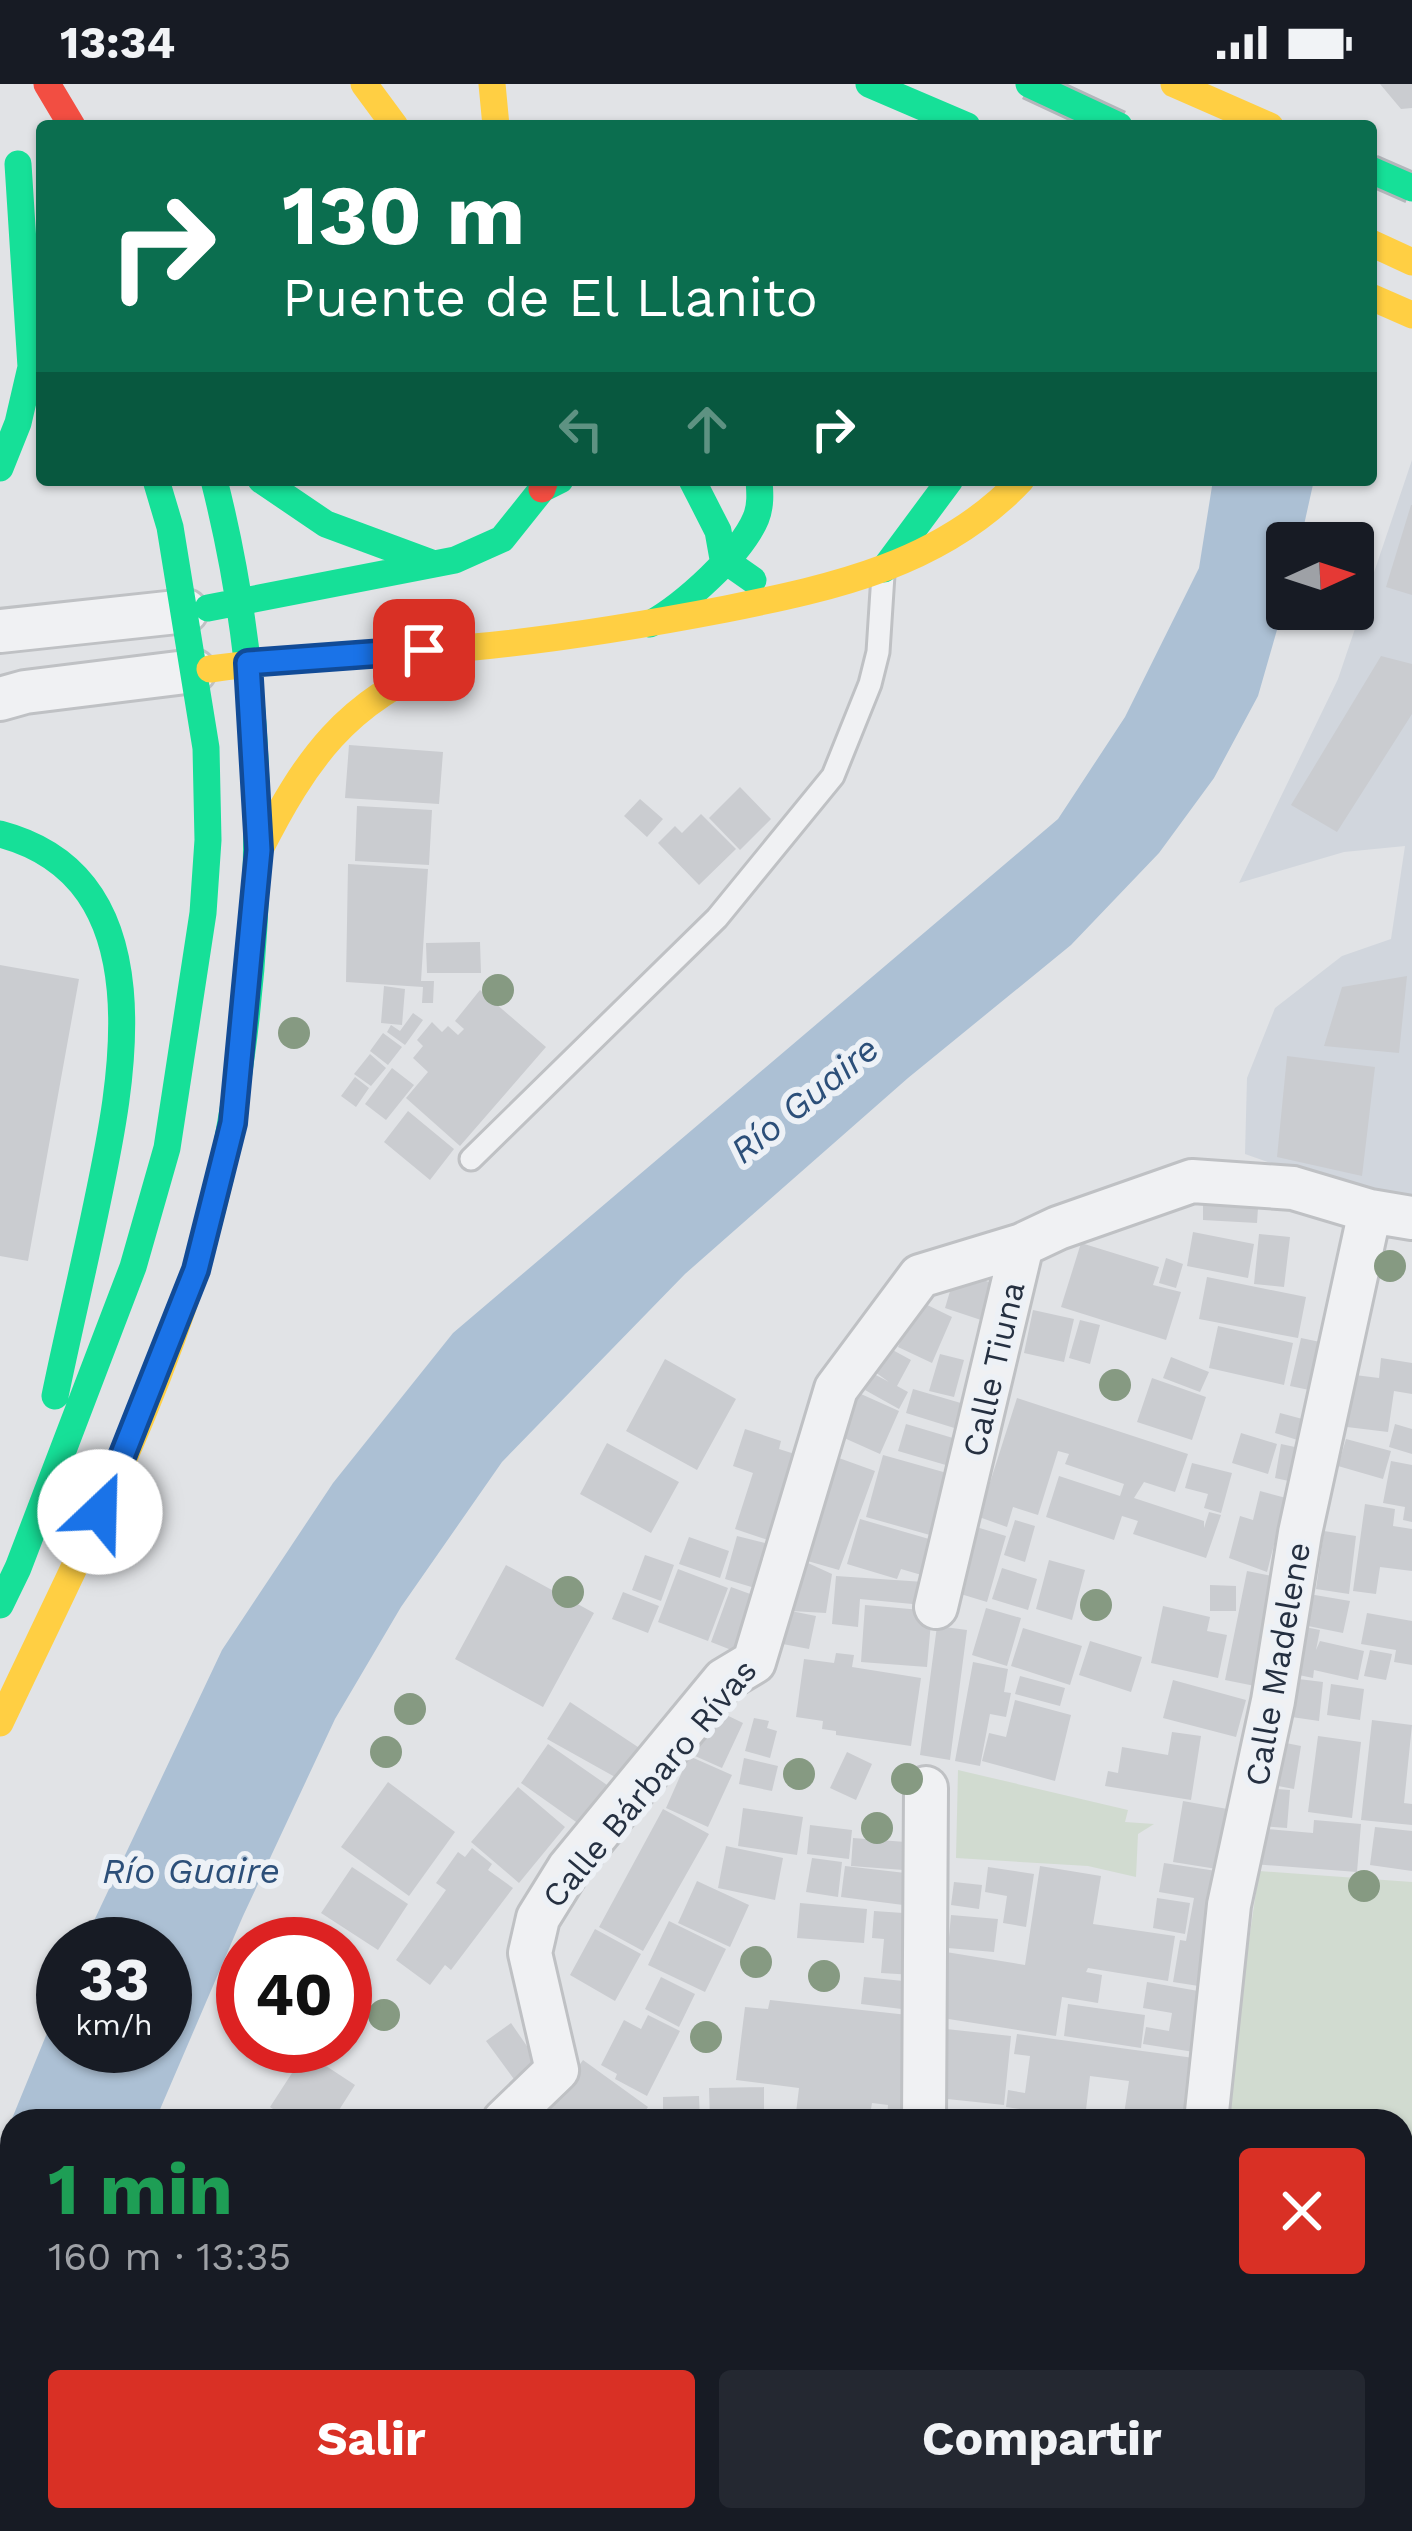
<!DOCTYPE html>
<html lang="es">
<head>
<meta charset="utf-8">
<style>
	:root { --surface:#171b24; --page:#242831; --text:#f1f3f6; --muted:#9ea1a6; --accent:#d93025 }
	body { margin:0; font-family:"Work Sans",sans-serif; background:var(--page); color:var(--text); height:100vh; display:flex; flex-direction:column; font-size:45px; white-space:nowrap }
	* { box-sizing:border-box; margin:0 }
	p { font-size:39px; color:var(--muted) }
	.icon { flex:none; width:66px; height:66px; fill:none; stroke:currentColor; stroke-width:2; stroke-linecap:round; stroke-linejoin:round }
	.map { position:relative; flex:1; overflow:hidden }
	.sheet { position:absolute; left:0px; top:2025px; width:1413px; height:423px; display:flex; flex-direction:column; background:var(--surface); border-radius:36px 36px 0 0; box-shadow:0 3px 9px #0004 }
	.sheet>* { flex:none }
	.banner { position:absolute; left:36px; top:36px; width:1341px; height:366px; border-radius:12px; box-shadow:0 3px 9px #0004; background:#0b6e4f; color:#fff; overflow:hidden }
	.needle { width:78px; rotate:87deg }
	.fabs { position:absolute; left:1266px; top:438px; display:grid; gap:24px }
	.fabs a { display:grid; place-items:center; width:108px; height:108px; border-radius:12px; background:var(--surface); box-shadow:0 3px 9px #0004; font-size:60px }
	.speed { position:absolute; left:36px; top:1833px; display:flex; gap:24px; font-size:60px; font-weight:700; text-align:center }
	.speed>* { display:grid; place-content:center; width:156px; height:156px; border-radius:50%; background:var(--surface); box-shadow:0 3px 9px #0004; line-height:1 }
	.speed small { font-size:30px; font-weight:400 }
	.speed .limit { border:18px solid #d22; background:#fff; color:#111 }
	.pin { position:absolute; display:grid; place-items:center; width:102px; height:102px; color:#fff; margin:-51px; border-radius:24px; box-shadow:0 6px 18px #0006 }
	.me { position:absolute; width:132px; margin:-66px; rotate:24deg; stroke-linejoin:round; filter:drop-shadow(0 0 9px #0008) }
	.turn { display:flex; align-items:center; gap:42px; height:252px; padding:0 48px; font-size:54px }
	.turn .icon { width:156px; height:156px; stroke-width:2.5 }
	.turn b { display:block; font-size:84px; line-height:102px }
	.lanes { display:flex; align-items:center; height:114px; padding:0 48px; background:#0003; justify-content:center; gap:60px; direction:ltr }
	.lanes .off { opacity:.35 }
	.round { display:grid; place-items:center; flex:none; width:126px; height:126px; border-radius:12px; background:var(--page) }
	.summary { display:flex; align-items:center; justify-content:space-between; height:204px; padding:0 48px }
	h1 { font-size:72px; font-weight:700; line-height:90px; color:#1e9e55 }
	.action { display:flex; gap:24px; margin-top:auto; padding:24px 48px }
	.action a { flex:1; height:138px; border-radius:12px; background:var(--accent); color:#fff; font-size:48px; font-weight:700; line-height:138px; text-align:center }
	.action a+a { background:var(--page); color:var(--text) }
	.status { display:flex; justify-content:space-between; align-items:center; height:84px; padding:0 60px; background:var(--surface); direction:ltr }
	.status svg { height:33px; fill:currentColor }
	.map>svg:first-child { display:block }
	.built { fill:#d1d6dd }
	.green { fill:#d1dbd0 }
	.water { fill:#acc0d4 }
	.building { fill:#caccd0 }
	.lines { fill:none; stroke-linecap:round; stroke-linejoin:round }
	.lane-casing { stroke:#bfc1c4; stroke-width:27 }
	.street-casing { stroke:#bfc1c4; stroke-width:48 }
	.lane { stroke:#f0f1f3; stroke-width:21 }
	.street { stroke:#f0f1f3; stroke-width:42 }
	.fast { stroke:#16e098; stroke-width:27 }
	.slow { stroke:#ffcf43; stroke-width:27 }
	.jam { stroke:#f24e42; stroke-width:27 }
	.fast-bridge-casing { stroke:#b3b6bb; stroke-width:33; stroke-linecap:butt }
	.fast-bridge { stroke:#16e098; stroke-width:27 }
	.tree { fill:#869a82 }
	.route-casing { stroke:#114b97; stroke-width:30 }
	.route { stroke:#1a73e8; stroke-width:21 }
	.labels { text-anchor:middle; stroke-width:12; stroke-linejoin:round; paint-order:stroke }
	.street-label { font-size:33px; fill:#253041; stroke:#edf1f6 }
	.water-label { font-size:36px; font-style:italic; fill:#2c4f79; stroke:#edf1f6 }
</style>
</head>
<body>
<div class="status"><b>13:34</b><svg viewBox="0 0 49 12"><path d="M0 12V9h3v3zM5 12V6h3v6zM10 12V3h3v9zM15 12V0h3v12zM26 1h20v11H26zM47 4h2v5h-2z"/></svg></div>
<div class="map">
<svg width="1412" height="2447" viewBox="0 0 1412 2447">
	<rect width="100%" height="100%" fill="#e1e3e6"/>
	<!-- built -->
	<path class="built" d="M1412,376V1129L1245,1070L1247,994L1275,924L1342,872L1391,855L1405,762L1344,768L1239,799L1338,595Z"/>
	<!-- green -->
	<path class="green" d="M958,1686L1128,1726L1125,1738L1154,1740L1138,1750L1136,1793L1088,1782L956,1774Z
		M1259,1787L1412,1798V2141L1401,2140V2037H1223Z"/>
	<!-- water -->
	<path class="water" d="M1213,396H1314L1300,459H1287V511L1258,612L1214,694L1159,769L1071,861L908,994L685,1190L502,1378L401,1523L335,1635L243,1832L155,2037H12V2316L0,2336V2064L63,1910V1962H165V1860H83L222,1566L333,1399L453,1249L1058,735L1125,633L1199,484Z"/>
	<!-- building -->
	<path class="building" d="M1380,0H1412V24L1401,25Z
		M1411,421H1412V511L1386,503Z
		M1381,572L1412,580V630L1337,748L1291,721Z
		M349,661L443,668L439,720L345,714Z
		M740,703L771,735L740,766L709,734Z
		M640,715L663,735L647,753L624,732Z
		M357,722L432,726L429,781L355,777Z
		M701,730L736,765L699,801L658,759L675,742L682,749Z
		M348,780L428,785L421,897H434L433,919H422L423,903L346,898Z
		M480,858L481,889H427L426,859Z
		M0,881L79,895L28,1177L0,1172Z
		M1407,892L1399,969L1324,962L1342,903Z
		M384,902L405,905L402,941L381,939Z
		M480,906L546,963L460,1062L406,1014L428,988L413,974L423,962L417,956L432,938L442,948L448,942L458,951L464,945L455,937Z
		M413,929L423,936L405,961L387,948L391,941L400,947Z
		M383,949L402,963L388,981L370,967Z
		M370,970L386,984L371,1002L354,990Z
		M1287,972L1375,983L1362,1092L1277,1073Z
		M392,984L414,1001L386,1036L365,1020Z
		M355,993L369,1004L356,1023L341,1012Z
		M408,1027L454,1065L430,1096L384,1058Z
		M1203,1121L1258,1124L1257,1139L1203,1136Z
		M1193,1148L1254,1160L1248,1194L1187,1182Z
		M1259,1150L1290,1153L1284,1203L1254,1200Z
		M1081,1159L1159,1183L1153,1201L1181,1208L1166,1256L1061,1223Z
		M1166,1174L1183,1180L1176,1204L1159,1199Z
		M956,1187L995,1200L984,1237L945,1224Z
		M1207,1193L1306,1213L1298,1254L1199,1235Z
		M919,1217L952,1233L932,1279L898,1263Z
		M1033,1226L1074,1235L1064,1278L1024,1269Z
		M1080,1236L1100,1241L1090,1280L1069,1274Z
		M1218,1242L1293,1259L1284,1301L1209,1284Z
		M1301,1254L1325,1259L1314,1307L1290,1302Z
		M889,1264L911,1276L897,1302L908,1308L899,1325L865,1306L874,1290L889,1298L875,1288Z
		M940,1270L964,1276L954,1313L929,1307Z
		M1171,1273L1209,1288L1200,1308L1163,1294Z
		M1381,1274L1412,1279V1310L1394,1307L1388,1348L1347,1343L1355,1291L1379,1294Z
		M665,1275L736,1315L697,1386L626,1347Z
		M1152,1294L1206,1313L1192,1356L1137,1338Z
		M913,1305L971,1322L964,1347L906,1329Z
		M852,1306L899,1327L880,1370L833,1349Z
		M1017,1314L1188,1370L1175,1408L1144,1398L1134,1414L1204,1437V1444L1209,1428L1221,1431L1206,1474L1133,1450L1138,1437L1122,1432L1114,1456L1046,1433L1059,1392L1120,1412L1124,1400L1065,1380L1069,1370L1058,1367L1038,1431L1013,1423L1007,1443L979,1433Z
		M1280,1329L1310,1337L1304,1358L1275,1349Z
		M906,1340L963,1357L956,1384L898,1367Z
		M1395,1340L1412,1345V1370L1389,1363Z
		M745,1345L781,1357L779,1365L804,1373L777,1459L735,1445L753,1389L733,1382Z
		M1241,1349L1277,1360L1268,1390L1232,1379Z
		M1346,1355L1391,1367L1383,1395L1338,1382Z
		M607,1359L679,1398L651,1449L580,1410Z
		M1281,1360L1304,1365L1298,1399L1275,1394Z
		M825,1369L875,1387L839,1486L797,1474Z
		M883,1371L954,1391L937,1453L866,1433Z
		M1391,1377L1412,1381V1438L1403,1436L1405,1423L1383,1419Z
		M1192,1379L1232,1389L1221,1429L1204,1424L1208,1410L1185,1404Z
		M1260,1407L1286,1414L1267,1488L1229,1474L1240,1432L1253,1436Z
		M1365,1420L1395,1425L1393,1442L1412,1445V1487L1380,1483L1376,1510L1353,1507Z
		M860,1435L936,1457L925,1492L901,1485L897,1495L847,1480Z
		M1015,1436L1035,1442L1025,1478L1004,1471Z
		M973,1442L1006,1452L987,1518L954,1508Z
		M1324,1447L1356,1452L1349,1510L1316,1505Z
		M737,1452L777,1462L765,1507L725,1495Z
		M689,1453L729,1467L720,1494L679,1480Z
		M645,1471L674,1481L661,1517L632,1506Z
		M797,1474L832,1490L826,1529L791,1527L816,1532L809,1565L767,1557Z
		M1049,1476L1085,1486L1072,1536L1036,1525Z
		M506,1481L594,1529L543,1623L455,1575Z
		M1002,1484L1037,1495L1028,1526L992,1515Z
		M678,1485L728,1504L708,1557L658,1538Z
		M1247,1487L1277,1493L1255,1602L1225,1596Z
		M836,1492L924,1498L923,1521L860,1515L858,1543L832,1540Z
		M1210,1501L1236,1502V1527H1210Z
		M731,1503L764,1515L744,1571L711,1558Z
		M623,1508L659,1522L648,1549L612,1535Z
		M1309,1510L1350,1517L1343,1549L1303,1541Z
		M865,1521L932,1527L927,1583L861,1578Z
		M1163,1522L1210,1533L1207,1547L1227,1551L1218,1594L1151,1579Z
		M986,1524L1021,1534L1007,1582L972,1571Z
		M1367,1529L1412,1537V1581L1394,1578L1396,1566L1361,1560Z
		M937,1542L967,1546L950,1676L920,1671Z
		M1305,1543L1320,1546L1316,1566L1320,1557L1364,1567L1358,1596L1314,1586L1313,1594L1294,1590Z
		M1023,1544L1082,1562L1070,1601L1011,1582Z
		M1090,1557L1142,1573L1131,1608L1079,1591Z
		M1370,1566L1392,1570L1386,1596L1364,1592Z
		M836,1569L854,1571L852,1583L921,1594L911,1662L836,1651V1647L822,1645L823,1637L796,1633L804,1575L834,1579Z
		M973,1578L1008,1585L1004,1608L1011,1609L1006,1633L990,1630L980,1682L955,1677Z
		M1020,1592L1065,1604L1060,1622L1015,1610Z
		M1282,1593L1323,1598L1319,1637L1278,1631Z
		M1173,1596L1246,1616L1236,1653L1163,1634Z
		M1331,1600L1364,1605L1360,1636L1327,1631Z
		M1015,1616L1071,1631L1055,1697L982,1677L989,1649L1006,1653Z
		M570,1618L650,1671L624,1698L547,1655Z
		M716,1626L743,1639L722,1684L695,1672Z
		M754,1634L769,1637L767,1644L777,1647L770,1674L745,1667Z
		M1372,1636L1412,1641L1404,1719L1412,1720V1741L1361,1736Z
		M1172,1648L1201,1652L1191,1716L1105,1702L1108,1687L1118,1689L1122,1663L1168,1671Z
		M1318,1652L1361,1658L1352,1734L1308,1728Z
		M1276,1657L1301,1662L1294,1705L1268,1700Z
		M548,1660L607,1701L579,1740L521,1699Z
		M847,1668L872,1680L856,1716L830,1704Z
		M689,1672L732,1691L708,1743L666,1724Z
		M744,1674L778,1682L772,1707L739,1700Z
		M388,1698L455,1748L409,1812L341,1763Z
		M518,1703L565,1743L519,1799L471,1758Z
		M1264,1704L1290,1706L1287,1744L1261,1742Z
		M1183,1717L1233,1726L1223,1786L1173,1778Z
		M743,1724L803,1733L797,1771L738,1762Z
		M663,1725L709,1750L643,1867L599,1843Z
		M1314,1736L1361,1740L1357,1788L1252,1780L1256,1744L1313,1749Z
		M810,1741L852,1746L849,1775L807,1770Z
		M1375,1743L1412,1747V1787L1370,1781Z
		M853,1754L919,1759L917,1787L851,1782Z
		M726,1762L783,1774L775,1816L718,1804Z
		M472,1764L492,1780L488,1786L513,1804L451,1886L445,1881L430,1901L396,1876L446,1806L436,1799L458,1768L465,1773Z
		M812,1774L842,1778L838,1813L806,1808Z
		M1164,1779L1223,1788L1205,1903L1173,1898L1180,1856L1186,1857L1194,1814L1159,1808Z
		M845,1782L914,1790L911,1822L841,1813Z
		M1040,1782L1101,1792L1093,1840L1175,1852L1168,1897L1088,1884L1086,1888L1102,1891L1098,1919L1062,1913L1056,1952L936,1933L946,1868L1025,1881Z
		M352,1783L408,1820L378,1866L321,1829Z
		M988,1783L1034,1790L1026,1843L1003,1839L1007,1812L985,1808Z
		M697,1797L749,1821L730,1863L678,1839Z
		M954,1798L982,1801L979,1825L951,1821Z
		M1157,1814L1190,1819L1185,1850L1153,1844Z
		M800,1819L867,1825L864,1859L797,1854Z
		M874,1827L918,1830L914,1891L881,1889L884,1855L872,1854Z
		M951,1831L998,1835L994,1868L948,1864Z
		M669,1837L726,1865L705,1908L648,1881Z
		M595,1845L641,1870L615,1917L570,1891Z
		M661,1893L695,1910L679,1943L645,1925Z
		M864,1893L913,1898L910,1926L861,1920Z
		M1147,1898L1204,1908L1194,1968L1143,1960L1146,1943L1169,1947L1172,1929L1143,1924Z
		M770,1916L917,1932L905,2035L887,2033L888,2021L872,2019L869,2037H795L799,2004L736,1996L745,1923L768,1925Z
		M1068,1920L1145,1931L1141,1964L1064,1952Z
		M648,1931L680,1947L647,2012L615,1995L617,1990L601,1981L624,1936L641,1945Z
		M511,1939L540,1981L516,1998L486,1957Z
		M946,1945L1011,1952L1004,2021L938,2014Z
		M1017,1950L1194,1974L1186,2037H1123L1129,1997L1090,1992L1085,2034L1006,2023L1008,2006L1025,2009L1030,1972L1014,1970Z
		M298,1962H326L317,1976L355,2001L332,2037H291L270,2023L292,1989L284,1984Z
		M583,1976L648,2023L638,2037H539Z
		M764,2003V2037H710L709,2004Z
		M699,2012L700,2037H663V2013Z
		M235,2436H286L287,2447H235Z
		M334,2436H368L369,2447H335Z
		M405,2436H468V2447H405Z
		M488,2436H553L554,2447H488Z
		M575,2436H675V2447H576Z
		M949,2436H994L995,2447H950Z
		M1026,2436H1136V2447H1026Z
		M1187,2436H1378L1377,2447H1187Z"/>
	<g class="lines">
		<!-- lane casing -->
		<g class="lane-casing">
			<path id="lane" d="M471,1075L717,834L833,692L870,600L878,568L883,491"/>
		</g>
		<!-- street casing -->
		<g class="street-casing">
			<path id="street" d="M0,547L186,527
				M0,615L25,608L194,587
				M936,1523L1022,1161
				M504,2037L557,1986L530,1869L538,1834L569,1784L724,1596L754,1578L836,1305L920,1192L1022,1161L1058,1144L1192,1097L1293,1104L1370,1127L1412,1134
				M924,2037L926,1704
				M1206,2037L1229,1821L1273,1617L1300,1449L1370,1127
				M1401,2166L1412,2168
				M563,2436L564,2447
				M931,2436L932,2447
				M83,2447L86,2436
				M1168,2447L1169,2436"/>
		</g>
		<!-- lane -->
		<use href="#lane" class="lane"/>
		<!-- street -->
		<use href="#street" class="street"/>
		<!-- fast -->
		<path class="fast" d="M869,0L967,42
			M0,384L18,339L31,283L18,80
			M214,396C272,624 268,865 220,1095
			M261,396L326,440L434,480
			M692,396L718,447L723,475L753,496
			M884,485L950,396
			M208,524L455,476L502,455L542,405L560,396
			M650,540C684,521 741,470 756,434C761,421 760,409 759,396
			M0,750C167,794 122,1001 96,1124C83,1187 68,1249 55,1312
			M0,1521L18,1484L133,1183L167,1064L203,829L208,756L206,664L170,443L156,396"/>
		<!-- slow -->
		<path class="slow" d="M364,0L395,42
			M492,0L496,42
			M1174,0L1270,42
			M1371,159L1412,178
			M1371,213L1412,231
			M210,585C298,573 386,570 474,563C559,555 643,541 726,525C835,503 942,480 1021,396
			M259,767C305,676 346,617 444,578
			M0,1639C83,1463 176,1286 220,1095"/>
		<!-- jam -->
		<path class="jam" d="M47,0L72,42
			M542,405L545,396"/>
		<!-- fast-bridge casing -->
		<g class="fast-bridge-casing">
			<path id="fast-bridge" d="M1029,0L1119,42
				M1371,86L1412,104"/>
		</g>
		<!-- fast-bridge -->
		<use href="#fast-bridge" class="fast-bridge"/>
	</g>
	<!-- trees -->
	<g class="tree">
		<circle cx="498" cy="906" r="16"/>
		<circle cx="294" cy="949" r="16"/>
		<circle cx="1390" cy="1182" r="16"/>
		<circle cx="1115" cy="1301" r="16"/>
		<circle cx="568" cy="1508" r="16"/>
		<circle cx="1096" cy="1521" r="16"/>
		<circle cx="410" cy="1625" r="16"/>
		<circle cx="386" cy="1668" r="16"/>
		<circle cx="799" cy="1690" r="16"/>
		<circle cx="907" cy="1695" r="16"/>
		<circle cx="877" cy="1744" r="16"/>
		<circle cx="1364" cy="1802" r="16"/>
		<circle cx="756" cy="1878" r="16"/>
		<circle cx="824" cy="1892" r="16"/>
		<circle cx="384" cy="1931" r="16"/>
		<circle cx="706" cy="1953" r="16"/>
	</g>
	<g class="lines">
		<!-- route casing -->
		<g class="route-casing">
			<path id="route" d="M100,1428L196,1186L233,1039L259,766L248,579L424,566"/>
		</g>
		<!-- route -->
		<use href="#route" class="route"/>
	</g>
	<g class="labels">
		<!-- street labels -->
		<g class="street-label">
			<text transform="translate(993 1285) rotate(-77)" y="12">Calle Tiuna</text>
			<text transform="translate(1277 1580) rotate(-80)" y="12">Calle Madelene</text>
			<text transform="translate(649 1699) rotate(-50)" y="12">Calle Bárbaro Rívas</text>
		</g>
		<!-- water labels -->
		<g class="water-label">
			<text transform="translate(804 1015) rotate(-39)" y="13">Río Guaire</text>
			<text x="191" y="1799">Río Guaire</text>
		</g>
	</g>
</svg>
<div class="fabs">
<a><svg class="needle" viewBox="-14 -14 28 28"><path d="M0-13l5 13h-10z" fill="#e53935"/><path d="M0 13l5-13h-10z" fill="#9ea1a6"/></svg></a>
</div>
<div class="speed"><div>33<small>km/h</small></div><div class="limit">40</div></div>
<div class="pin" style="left:424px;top:566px;background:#d93025"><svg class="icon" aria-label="arrive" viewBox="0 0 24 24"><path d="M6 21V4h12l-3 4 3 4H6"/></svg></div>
<svg class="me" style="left:100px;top:1428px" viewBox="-20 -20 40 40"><circle r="19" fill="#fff"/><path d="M0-13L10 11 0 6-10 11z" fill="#1a73e8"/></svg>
<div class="banner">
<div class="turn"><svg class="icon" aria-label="right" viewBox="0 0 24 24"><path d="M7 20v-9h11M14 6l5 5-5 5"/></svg><div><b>130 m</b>Puente de El Llanito</div></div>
<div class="lanes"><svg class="icon off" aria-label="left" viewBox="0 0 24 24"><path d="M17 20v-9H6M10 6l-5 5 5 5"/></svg><svg class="icon off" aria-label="ahead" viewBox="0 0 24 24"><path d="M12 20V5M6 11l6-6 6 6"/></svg><svg class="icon" aria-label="right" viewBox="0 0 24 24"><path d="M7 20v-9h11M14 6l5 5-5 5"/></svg></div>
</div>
<section class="sheet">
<div class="summary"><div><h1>1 min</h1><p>160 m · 13:35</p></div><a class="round" style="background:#d93025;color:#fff"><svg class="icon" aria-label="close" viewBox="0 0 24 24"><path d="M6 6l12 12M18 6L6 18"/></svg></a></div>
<div class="action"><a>Salir</a><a>Compartir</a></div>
</section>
</div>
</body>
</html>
